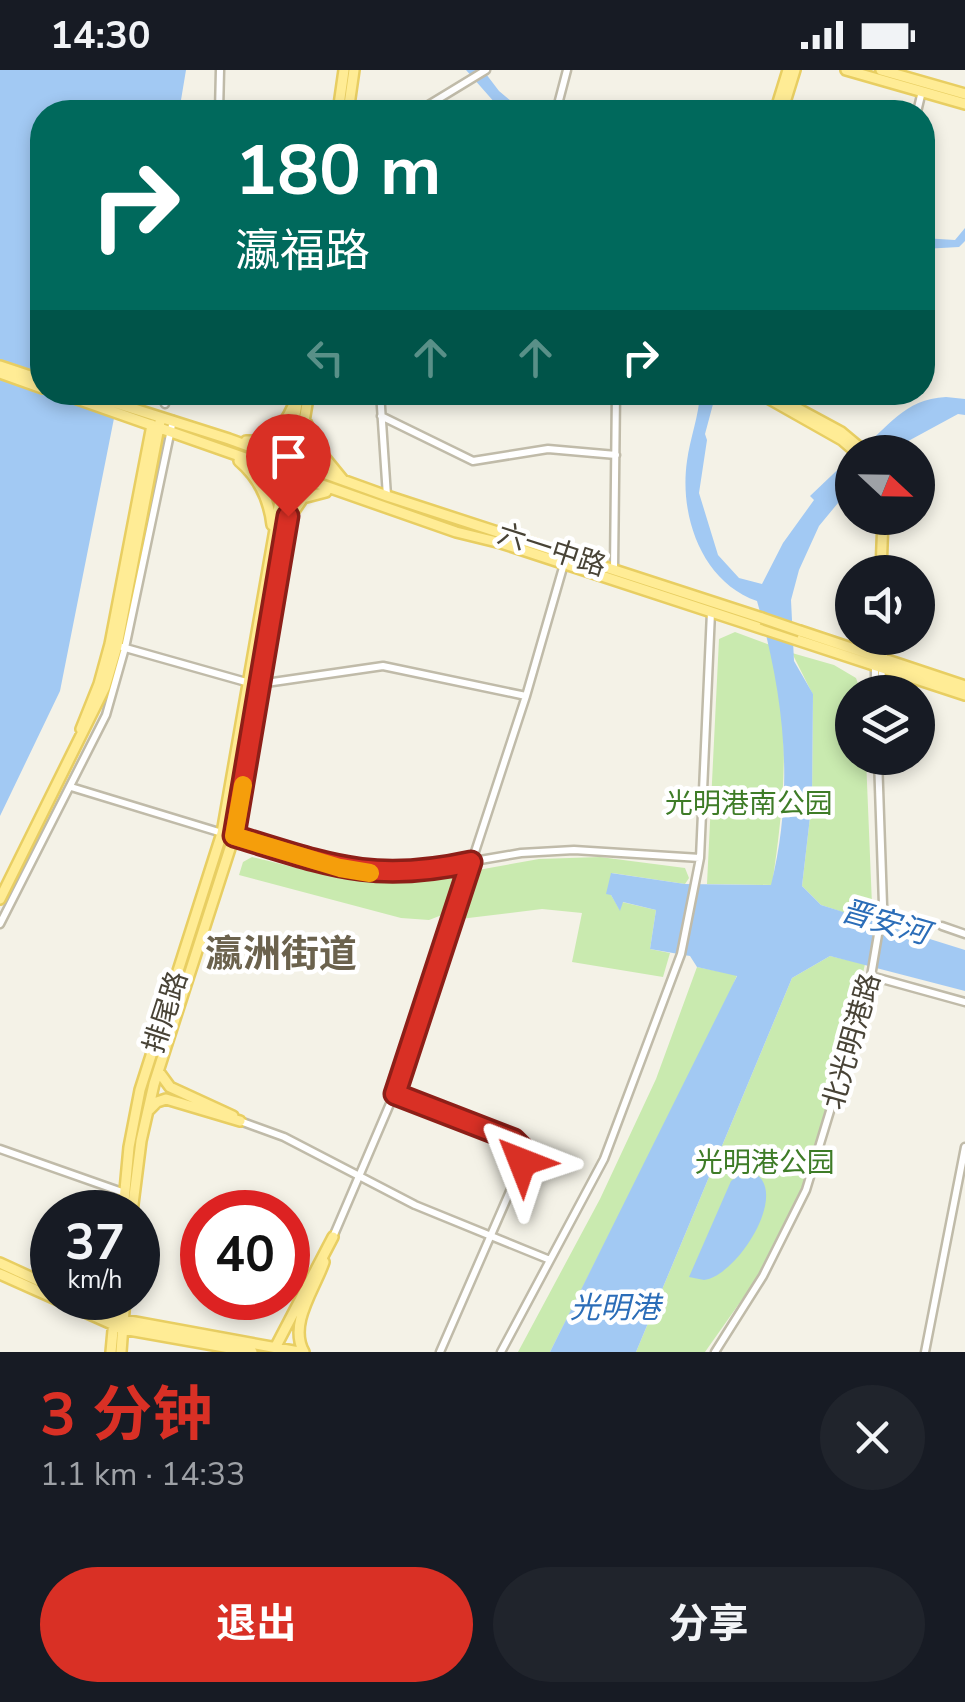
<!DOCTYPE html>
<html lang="zh">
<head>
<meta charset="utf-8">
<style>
	:root { --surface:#171b24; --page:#20242c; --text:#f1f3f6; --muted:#9ea1a6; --accent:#d93025 }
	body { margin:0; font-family:"Nunito Sans","Noto Sans SC",sans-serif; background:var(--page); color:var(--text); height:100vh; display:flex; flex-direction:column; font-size:38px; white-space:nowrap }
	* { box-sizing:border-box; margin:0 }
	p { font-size:32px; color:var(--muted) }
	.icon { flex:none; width:55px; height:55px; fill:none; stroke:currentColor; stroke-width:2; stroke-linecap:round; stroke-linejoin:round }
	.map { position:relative; height:1282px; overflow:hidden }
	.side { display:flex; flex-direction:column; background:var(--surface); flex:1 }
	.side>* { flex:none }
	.banner { position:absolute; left:30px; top:30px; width:905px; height:305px; border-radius:40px; box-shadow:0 5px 15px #0003; background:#00695c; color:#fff; overflow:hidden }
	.needle { width:65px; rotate:112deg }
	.fabs { position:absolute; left:835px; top:365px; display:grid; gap:20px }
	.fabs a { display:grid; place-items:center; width:100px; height:100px; border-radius:50%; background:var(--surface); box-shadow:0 5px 15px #0003; font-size:50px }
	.speed { position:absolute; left:30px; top:1120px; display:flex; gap:20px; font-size:50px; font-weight:700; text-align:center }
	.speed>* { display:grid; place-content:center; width:130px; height:130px; border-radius:50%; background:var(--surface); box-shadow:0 5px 15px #0003; line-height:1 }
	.speed small { font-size:25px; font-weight:400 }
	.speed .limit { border:15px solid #d22; background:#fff; color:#111 }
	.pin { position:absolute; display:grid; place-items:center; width:85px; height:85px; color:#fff; margin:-102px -42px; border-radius:50% 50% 50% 0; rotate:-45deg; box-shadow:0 0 10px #0007 }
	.pin .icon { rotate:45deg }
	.me { position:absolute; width:110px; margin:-55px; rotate:315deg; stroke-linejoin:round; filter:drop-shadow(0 0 8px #0008) }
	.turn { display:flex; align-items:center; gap:35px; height:210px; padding:0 40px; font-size:45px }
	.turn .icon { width:130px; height:130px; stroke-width:2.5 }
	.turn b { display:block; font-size:70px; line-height:85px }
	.lanes { display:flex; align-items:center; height:95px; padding:0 40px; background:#0003; justify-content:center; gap:50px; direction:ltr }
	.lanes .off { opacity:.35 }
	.round { display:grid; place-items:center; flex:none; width:105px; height:105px; border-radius:52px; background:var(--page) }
	.overview { display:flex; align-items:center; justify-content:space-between; height:170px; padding:0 40px }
	h1 { font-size:60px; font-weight:700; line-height:75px; color:var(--accent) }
	.primary-button { display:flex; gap:20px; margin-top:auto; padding:20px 40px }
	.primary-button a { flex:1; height:115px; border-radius:60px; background:var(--accent); color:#fff; font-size:40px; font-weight:700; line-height:115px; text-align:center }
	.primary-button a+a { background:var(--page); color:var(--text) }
	.status { display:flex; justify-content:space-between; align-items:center; height:70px; padding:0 50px; background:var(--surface); direction:ltr }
	.status svg { height:28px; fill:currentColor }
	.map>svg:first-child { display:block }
	.green { fill:#c9eaaf }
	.water { fill:#a2c9f3 }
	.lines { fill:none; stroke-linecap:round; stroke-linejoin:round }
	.minor-casing { stroke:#c0bba9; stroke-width:11 }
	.major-casing { stroke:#e8ce62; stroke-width:14 }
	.minor { stroke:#fff; stroke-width:6 }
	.major { stroke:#ffec95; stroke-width:9 }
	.major-bridge-casing { stroke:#e8ce62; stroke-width:14; stroke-linecap:butt }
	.major-bridge { stroke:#ffec95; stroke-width:9 }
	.route-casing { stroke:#8d1f18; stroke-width:25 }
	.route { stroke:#d93025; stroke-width:18 }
	.slow { stroke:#f59e0b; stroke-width:18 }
	.labels { text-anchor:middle; stroke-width:9; stroke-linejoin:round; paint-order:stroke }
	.street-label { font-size:28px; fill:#484336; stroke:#fff }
	.park-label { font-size:28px; fill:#3e7c27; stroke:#fff }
	.water-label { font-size:30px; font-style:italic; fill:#2b6db8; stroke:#fff }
	.district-label { font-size:38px; font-weight:bold; fill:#6b624d; stroke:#fff }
</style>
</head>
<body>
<div class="status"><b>14:30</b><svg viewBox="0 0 49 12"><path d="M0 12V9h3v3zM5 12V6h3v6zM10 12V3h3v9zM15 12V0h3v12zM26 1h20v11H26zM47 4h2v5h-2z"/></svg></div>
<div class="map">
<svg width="965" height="1282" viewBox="0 0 965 1282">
	<rect width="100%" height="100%" fill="#f4f2e7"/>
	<!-- green -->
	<path class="green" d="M735,562L770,575C792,655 784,735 772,815L707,814L719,569Z
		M792,583L834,595L856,608L861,622H852V688H866L872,835L870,851L821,835L802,816L812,730L813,625Z
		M252,787C292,796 333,809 374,811C397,812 434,803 452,807L453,811L442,845L429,850L401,848L239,805L243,792Z
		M600,787L685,798L689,808L685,814L612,803L611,825L620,840L622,832L656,840L650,879L670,883L663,907L572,892L582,843L542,839L460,849L471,809L478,800L539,789Z
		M830,886L865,894L863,903L809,1102L760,1204L705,1282H636L792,908Z
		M697,897L737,905L728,928L550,1282H518L600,1129L656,1009Z"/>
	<!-- water -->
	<path class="water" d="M0,0H186L179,42H42V322L119,323L60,621L0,746Z
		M466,0H483L499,21L524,42H503Z
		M965,158V171L959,177L923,179V168L955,170Z
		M700,323H716L705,364L707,370L699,423L718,485L739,508L762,514L783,473L814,430L810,426L852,386V416L819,456L799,500L791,530L794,591L813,624L812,730L802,816L821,835L965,880V921L830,886L792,908L636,1282H550L737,906L697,897L690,886L650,879L656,840L623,832L620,841L611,825L606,824L611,803L685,814L771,815C795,719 784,625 757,531C702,512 679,446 687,391C690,368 699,346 700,323Z
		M946,327L965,329V345L958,344L888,382H857C889,358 903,329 946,327Z
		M752,1102C792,1119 738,1206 704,1210C703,1210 690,1207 689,1207L731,1111L742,1103Z"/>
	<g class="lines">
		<!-- minor casing -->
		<g class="minor-casing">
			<path id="minor" d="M219,42L220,0
				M417,42L486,0
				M556,42L567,0
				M917,42L922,21
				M380,322L387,426
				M165,334L168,322
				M381,346L473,391L548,379L616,385
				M614,499L616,322
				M122,577L246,612
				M259,614L383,596L526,626
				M875,622V596
				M881,622L882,597
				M71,717L311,790L366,802L416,801L521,783L574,780L700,788
				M0,854L106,645L125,578L173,350
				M942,856L965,864
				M871,906L965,932
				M395,1024L509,1067L518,1073L523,1083L518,1103L440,1282
				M240,1051L284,1067L415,1135L550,1190
				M0,1079L125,1123
				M333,1167L401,1008L526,626L564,494
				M501,1282L604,1089L681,884L700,788L711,542
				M715,1282L763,1206L806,1120L871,906L883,835L878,688
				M925,1282L965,1077"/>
		</g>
		<!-- major casing -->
		<g class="major-casing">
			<path id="major" d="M846,0L965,34
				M881,0L965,24
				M338,42L344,0
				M348,42L354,0
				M775,42L788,0
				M782,42L795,0
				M0,296L42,310
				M0,303L42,318
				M57,322L456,462L501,473L965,625
				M81,322L229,369L387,426L762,548
				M757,322L842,370L856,382
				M767,322L841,362L865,382
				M306,352L321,383L343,410
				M246,371C273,372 283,358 293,336
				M239,391C259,408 269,429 272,455
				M292,444L303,428L326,422
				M881,502L883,448
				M800,561L965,616
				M876,590L878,568
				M882,594L884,568
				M81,659L99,614L110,574L152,355
				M0,829L105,617L117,576L160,352
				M159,1002L170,1017L233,1046
				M148,1041L157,1032L166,1029L240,1051
				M123,1142L129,1077L140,1020L222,763L299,322
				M132,1142L141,1071L154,1014L234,766L309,322
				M0,1193L52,1217
				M0,1204L123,1259L252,1282
				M76,1228L124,1250L299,1282
				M275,1278L333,1167
				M111,1282L116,1228
				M121,1282L125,1228
				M304,1282C288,1254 315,1219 324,1192"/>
		</g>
		<!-- minor -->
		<use href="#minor" class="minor"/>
		<!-- major -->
		<use href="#major" class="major"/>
		<!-- major-bridge casing -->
		<g class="major-bridge-casing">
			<path id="major-bridge" d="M762,548L800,561"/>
		</g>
		<!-- major-bridge -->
		<use href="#major-bridge" class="major-bridge"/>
	</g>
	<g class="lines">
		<!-- route casing -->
		<g class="route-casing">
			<path id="route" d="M288,446L234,766C327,794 371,814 471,792L395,1024L514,1070L522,1078V1092"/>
		</g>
		<!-- route -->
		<use href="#route" class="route"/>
		<!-- slow -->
		<path class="slow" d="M243,715L234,766L340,798L370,803"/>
	</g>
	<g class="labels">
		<!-- street labels -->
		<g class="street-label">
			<text transform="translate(552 479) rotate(18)" y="10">六一中路</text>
			<text transform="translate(165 942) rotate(-72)" y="10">排尾路</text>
			<text transform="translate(851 971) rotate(-74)" y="10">北光明港路</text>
		</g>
		<!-- park labels -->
		<g class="park-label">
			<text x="749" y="743">光明港南公园</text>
			<text x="765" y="1102">光明港公园</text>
		</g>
		<!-- water labels -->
		<g class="water-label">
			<text transform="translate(885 852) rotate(16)" y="10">晋安河</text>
			<text x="615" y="1248">光明港</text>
		</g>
		<!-- district labels -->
		<g class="district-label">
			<text x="281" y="897">瀛洲街道</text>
		</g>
	</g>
</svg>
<div class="fabs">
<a><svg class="needle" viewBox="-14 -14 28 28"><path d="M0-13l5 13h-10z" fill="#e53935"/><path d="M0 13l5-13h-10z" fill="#9ea1a6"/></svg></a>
<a><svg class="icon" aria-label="sound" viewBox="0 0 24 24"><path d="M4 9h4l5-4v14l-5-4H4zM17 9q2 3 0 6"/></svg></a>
<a><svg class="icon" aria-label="layers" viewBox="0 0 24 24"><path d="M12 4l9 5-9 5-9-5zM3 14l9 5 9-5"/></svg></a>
</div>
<div class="speed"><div>37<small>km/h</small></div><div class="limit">40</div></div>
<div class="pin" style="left:288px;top:446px;background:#d93025"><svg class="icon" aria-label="arrive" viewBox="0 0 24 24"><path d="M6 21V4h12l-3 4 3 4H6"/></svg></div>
<svg class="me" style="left:522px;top:1092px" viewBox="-20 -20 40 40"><path d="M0-17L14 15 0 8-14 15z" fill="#d93025" stroke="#fff" stroke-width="4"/></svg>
<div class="banner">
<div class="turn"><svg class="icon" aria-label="right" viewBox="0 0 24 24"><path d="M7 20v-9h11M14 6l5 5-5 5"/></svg><div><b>180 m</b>瀛福路</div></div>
<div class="lanes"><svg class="icon off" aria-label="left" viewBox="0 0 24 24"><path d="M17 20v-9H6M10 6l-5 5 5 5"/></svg><svg class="icon off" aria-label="ahead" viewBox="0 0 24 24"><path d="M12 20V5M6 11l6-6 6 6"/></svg><svg class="icon off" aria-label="ahead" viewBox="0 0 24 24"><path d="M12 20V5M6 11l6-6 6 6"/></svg><svg class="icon" aria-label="right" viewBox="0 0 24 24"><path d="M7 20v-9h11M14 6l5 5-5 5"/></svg></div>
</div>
</div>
<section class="side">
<div class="overview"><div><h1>3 分钟</h1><p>1.1 km · 14:33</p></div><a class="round"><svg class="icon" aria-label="close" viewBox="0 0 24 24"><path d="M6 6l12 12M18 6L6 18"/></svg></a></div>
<div class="primary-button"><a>退出</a><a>分享</a></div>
</section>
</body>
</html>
